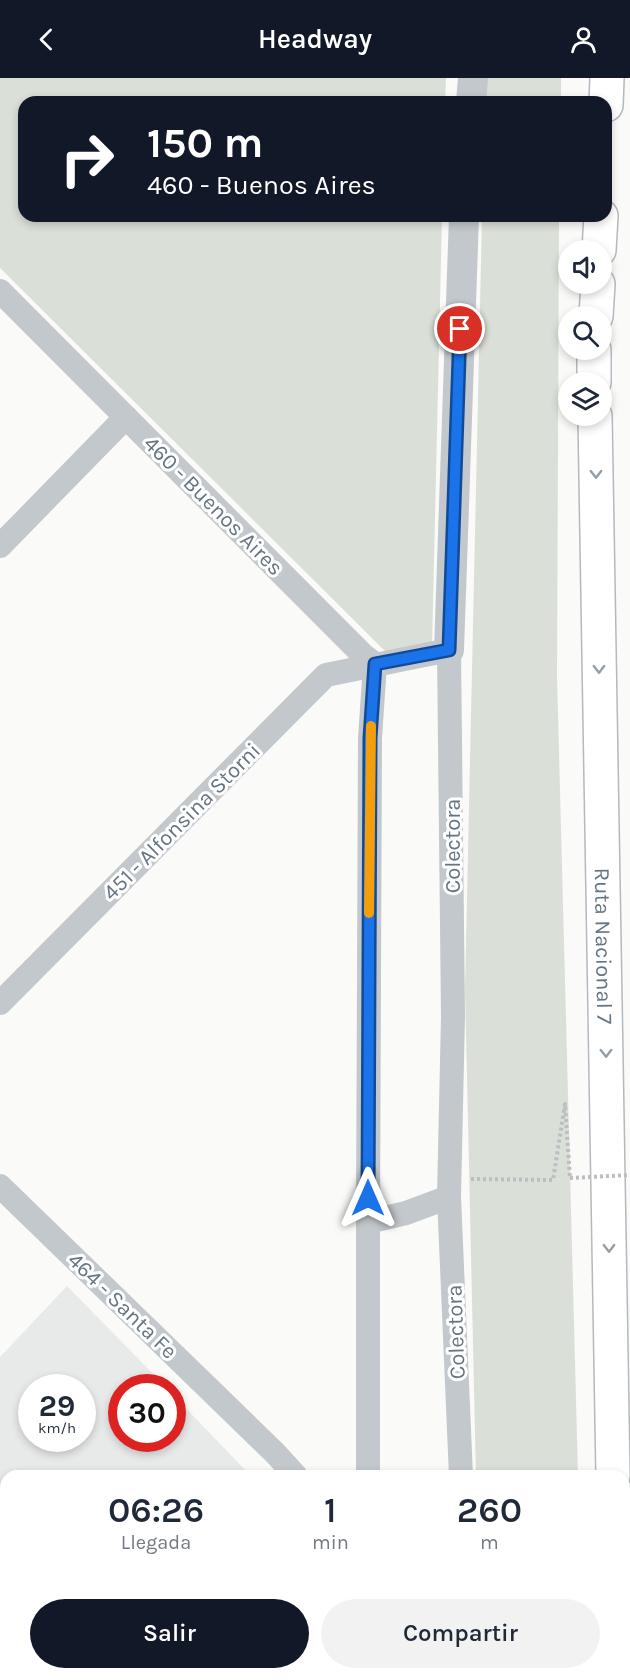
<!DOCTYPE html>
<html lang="es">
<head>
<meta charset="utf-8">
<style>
	:root { --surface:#fff; --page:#f2f2f3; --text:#1f2937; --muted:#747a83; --accent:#111827 }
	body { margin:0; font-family:Karla,sans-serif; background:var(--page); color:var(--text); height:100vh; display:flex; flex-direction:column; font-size:22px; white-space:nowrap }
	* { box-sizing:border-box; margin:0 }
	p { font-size:20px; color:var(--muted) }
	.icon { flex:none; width:33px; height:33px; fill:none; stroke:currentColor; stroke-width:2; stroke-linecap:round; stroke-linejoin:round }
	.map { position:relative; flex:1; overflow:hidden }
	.drawer { position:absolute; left:0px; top:1392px; width:630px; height:210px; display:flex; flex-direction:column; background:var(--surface); border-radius:18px 18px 0 0; box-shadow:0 3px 9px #0003 }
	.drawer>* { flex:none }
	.hud { position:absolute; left:18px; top:18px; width:594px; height:126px; border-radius:18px; box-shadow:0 3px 9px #0003; background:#111827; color:#fff; overflow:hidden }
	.tools { position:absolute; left:558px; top:162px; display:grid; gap:12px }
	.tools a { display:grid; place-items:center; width:54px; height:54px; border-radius:50%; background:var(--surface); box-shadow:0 3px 9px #0003; font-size:30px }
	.speed { position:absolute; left:18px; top:1296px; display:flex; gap:12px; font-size:30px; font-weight:700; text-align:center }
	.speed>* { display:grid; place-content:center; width:78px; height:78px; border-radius:50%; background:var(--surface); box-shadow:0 3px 9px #0003; line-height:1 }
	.speed small { font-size:15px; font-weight:400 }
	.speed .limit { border:9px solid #d22; background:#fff; color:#111 }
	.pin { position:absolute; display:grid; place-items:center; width:51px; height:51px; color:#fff; margin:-26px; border:3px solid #fff; border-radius:50%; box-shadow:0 2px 6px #0007 }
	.me { position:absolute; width:66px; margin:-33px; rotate:0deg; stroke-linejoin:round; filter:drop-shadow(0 0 4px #0008) }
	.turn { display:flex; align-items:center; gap:21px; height:126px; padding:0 30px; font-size:27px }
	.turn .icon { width:78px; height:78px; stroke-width:2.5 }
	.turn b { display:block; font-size:42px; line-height:51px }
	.eta { display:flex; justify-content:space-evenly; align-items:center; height:102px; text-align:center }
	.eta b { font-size:36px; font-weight:600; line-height:42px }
	.primary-button { display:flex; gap:12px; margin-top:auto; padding:12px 30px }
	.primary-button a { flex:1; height:69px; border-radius:36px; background:var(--accent); color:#fff; font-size:24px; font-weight:600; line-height:69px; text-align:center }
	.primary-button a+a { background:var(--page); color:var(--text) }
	header { display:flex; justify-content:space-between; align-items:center; height:78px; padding:0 30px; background:var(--accent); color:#fff; font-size:27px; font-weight:600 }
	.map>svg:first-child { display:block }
	.built { fill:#e8e9e9; fill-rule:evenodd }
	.green { fill:#dadfd7 }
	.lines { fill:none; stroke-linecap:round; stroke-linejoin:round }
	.motorway-casing { stroke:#b4b9bd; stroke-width:36 }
	.path { stroke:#bbbfc2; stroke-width:4; stroke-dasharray:3 3; stroke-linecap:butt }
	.minor { stroke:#c3c8cc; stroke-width:24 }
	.tertiary { stroke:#c3c8cc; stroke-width:30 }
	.motorway { stroke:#fff; stroke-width:33 }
	.path-bridge { stroke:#bbbfc2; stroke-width:4; stroke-dasharray:3 3; stroke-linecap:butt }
	.oneway { stroke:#939fa8 }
	.route-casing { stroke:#114b97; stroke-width:15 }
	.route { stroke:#1a73e8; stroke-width:10 }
	.slow { stroke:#f59e0b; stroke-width:10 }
	.labels { text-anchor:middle; stroke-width:6; stroke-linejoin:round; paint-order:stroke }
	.street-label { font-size:22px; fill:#657683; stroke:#fff }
</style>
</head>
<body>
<header><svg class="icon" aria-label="back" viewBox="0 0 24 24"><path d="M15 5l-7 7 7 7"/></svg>Headway<svg class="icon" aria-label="person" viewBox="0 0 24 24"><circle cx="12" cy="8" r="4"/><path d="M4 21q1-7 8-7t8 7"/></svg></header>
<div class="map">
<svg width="630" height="1602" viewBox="0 0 630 1602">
	<rect width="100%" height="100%" fill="#fafaf8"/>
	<!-- built -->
	<path class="built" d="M67,1208L166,1309L122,1310V1360H172L173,1317L251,1398H6V1527L0,1521V1279ZM32,1310H82V1360H32Z
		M77,1596H413L407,1602H83Z"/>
	<!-- green -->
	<path class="green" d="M0,0H446L445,24H24V138H442L432,569L393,581L0,190Z
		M485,0H561V24H485Z
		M482,138H559L557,598L578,1398H476L465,911Z
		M0,1521L6,1527V1596H77L83,1602H0Z
		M480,1596H582L583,1602H480Z"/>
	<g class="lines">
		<!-- motorway casing -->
		<g class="motorway-casing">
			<g id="motorway">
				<path d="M606,27L607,0"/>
				<path d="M599,172L601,138"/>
				<path d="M596,238L598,206"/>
				<path d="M594,304V272"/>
				<path id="s1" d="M595,338L613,1398"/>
				<path d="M617,1596V1602"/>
			</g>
		</g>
		<!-- path -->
		<path class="path" d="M471,1101L553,1102L565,1026L570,1100"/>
		<!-- minor -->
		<path class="minor" d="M0,213L364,578L375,586
			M0,468L126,339
			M0,925L326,597L449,572L453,938L449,1119L461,1398
			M0,1108L275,1375L296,1398
			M368,1144L406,1135L449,1119
			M368,1398V1144L370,660L375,586
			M467,1596V1602
			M438,1602L450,1596"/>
		<!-- tertiary -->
		<path class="tertiary" d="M471,24L473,0
			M449,572L464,138"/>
		<!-- motorway -->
		<use href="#motorway" class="motorway"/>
		<!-- path-bridge -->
		<path class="path-bridge" d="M570,1100L630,1097"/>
	</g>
	<!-- one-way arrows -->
	<defs><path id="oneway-chevron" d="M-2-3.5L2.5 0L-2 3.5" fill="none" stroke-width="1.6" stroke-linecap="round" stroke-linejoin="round" transform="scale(1.5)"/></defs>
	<g class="oneway">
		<use href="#oneway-chevron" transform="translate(596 396) rotate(89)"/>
		<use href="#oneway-chevron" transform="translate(599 591) rotate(89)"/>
		<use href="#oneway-chevron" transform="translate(606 975) rotate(89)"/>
		<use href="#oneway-chevron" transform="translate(609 1170) rotate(89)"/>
	</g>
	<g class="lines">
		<!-- route casing -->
		<g class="route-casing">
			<path id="route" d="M368,1120L370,660L375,586L449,572L460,251"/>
		</g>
		<!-- route -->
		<use href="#route" class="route"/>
		<!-- slow -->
		<path class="slow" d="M369,835L371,648"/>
	</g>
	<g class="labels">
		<!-- street labels -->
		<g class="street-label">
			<text transform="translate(214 427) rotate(45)" y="8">460 - Buenos Aires</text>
			<text transform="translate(181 743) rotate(-45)" y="8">451 - Alfonsina Storni</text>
			<text transform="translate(452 768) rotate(-90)" y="8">Colectora</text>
			<text dy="8" stroke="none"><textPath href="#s1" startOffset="530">Ruta Nacional 7</textPath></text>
			<text transform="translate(123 1227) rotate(44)" y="8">464 - Santa Fe</text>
			<text transform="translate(455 1254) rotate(-92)" y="8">Colectora</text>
		</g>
	</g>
</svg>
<div class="tools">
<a><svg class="icon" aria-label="sound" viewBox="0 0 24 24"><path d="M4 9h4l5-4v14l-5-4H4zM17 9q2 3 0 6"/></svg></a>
<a><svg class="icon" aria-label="search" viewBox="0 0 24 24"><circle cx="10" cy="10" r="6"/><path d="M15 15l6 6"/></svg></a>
<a><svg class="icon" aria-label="layers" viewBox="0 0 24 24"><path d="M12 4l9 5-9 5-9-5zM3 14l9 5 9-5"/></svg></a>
</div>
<div class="speed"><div>29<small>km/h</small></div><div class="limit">30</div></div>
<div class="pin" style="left:460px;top:251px;background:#d93025"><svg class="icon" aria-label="arrive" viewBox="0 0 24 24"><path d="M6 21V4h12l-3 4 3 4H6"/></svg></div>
<svg class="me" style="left:368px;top:1120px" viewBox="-20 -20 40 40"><path d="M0-17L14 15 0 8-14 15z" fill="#1a73e8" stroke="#fff" stroke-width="4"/></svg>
<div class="hud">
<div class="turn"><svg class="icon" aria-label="right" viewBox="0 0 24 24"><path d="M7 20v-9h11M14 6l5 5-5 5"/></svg><div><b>150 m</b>460 - Buenos Aires</div></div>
</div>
<section class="drawer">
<div class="eta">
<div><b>06:26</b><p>Llegada</p></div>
<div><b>1</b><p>min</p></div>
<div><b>260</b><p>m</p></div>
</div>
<div class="primary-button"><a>Salir</a><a>Compartir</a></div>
</section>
</div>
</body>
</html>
